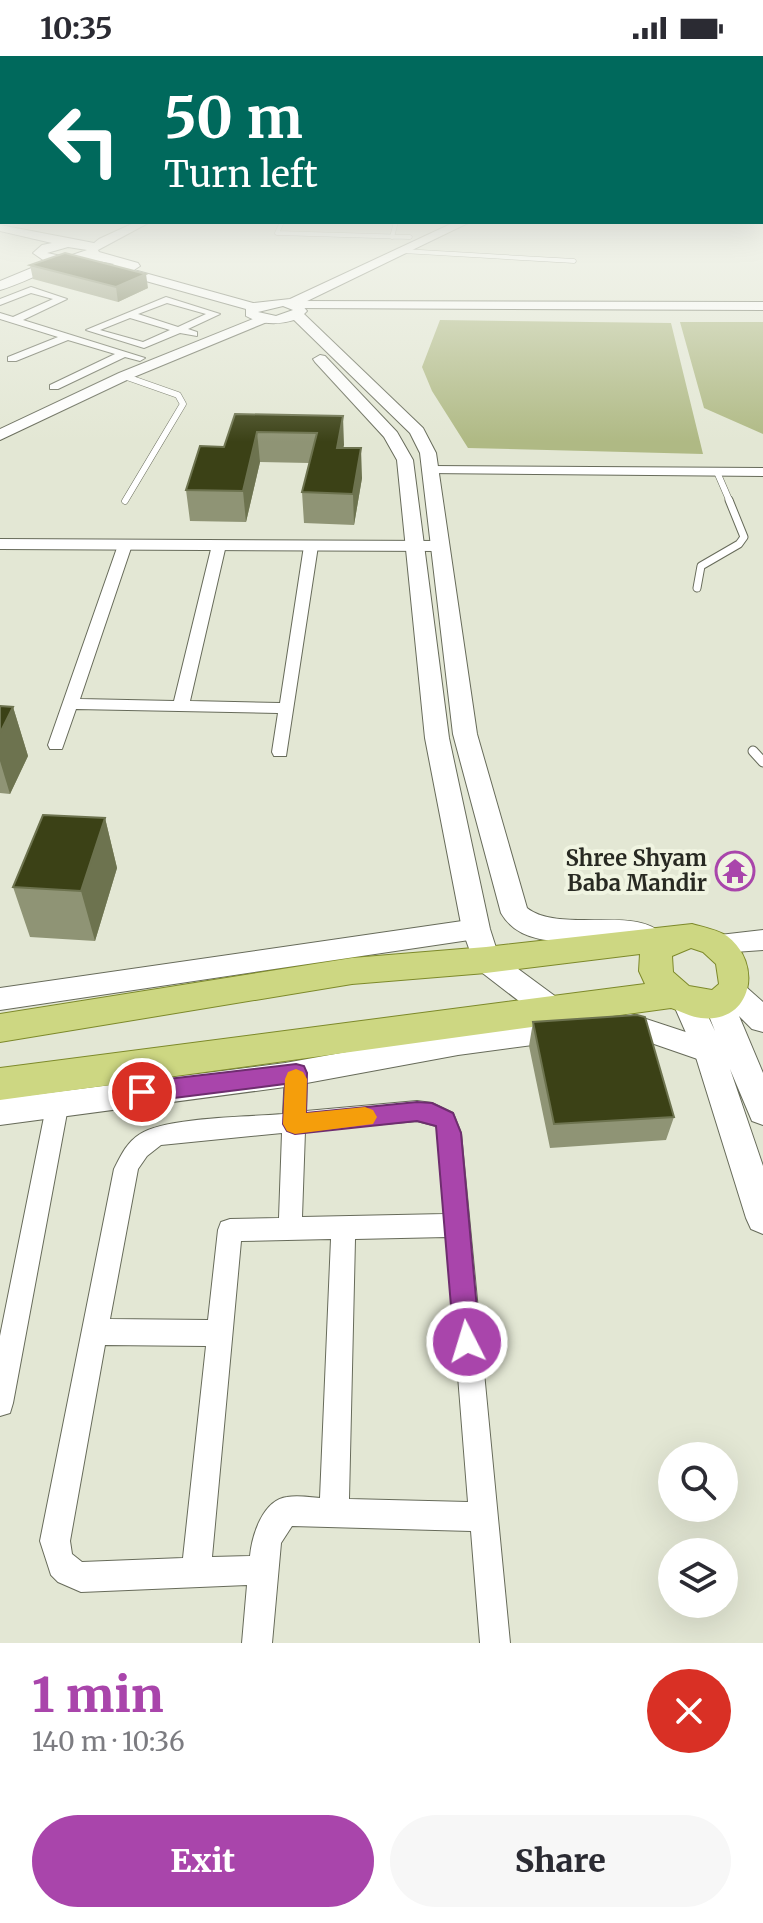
<!DOCTYPE html>
<html lang="en">
<head>
<meta charset="utf-8">
<style>
	:root { --surface:#fff; --page:#f7f7f7; --text:#2b2b33; --muted:#7c7c81; --accent:#a945ab }
	body { margin:0; font-family:Merriweather,serif; background:var(--page); color:var(--text); height:100vh; display:flex; flex-direction:column; font-size:30px; white-space:nowrap }
	* { box-sizing:border-box; margin:0 }
	p { font-size:26px; color:var(--muted) }
	.icon { flex:none; width:44px; height:44px; fill:none; stroke:currentColor; stroke-width:2; stroke-linecap:round; stroke-linejoin:round }
	.map { position:relative; height:1587px; overflow:hidden }
	.side { display:flex; flex-direction:column; background:var(--surface); flex:1 }
	.side>* { flex:none }
	.hud { position:absolute; left:0px; top:0px; width:764px; height:168px; box-shadow:0 8px 32px #0002; background:#00695c; color:#fff; overflow:hidden }
	.controls { position:absolute; left:658px; top:1386px; display:grid; gap:16px }
	.controls a { display:grid; place-items:center; width:80px; height:80px; border-radius:50%; background:var(--surface); box-shadow:0 8px 32px #0002; font-size:40px }
	.pin { position:absolute; display:grid; place-items:center; width:68px; height:68px; color:#fff; margin:-34px; border:4px solid #fff; border-radius:50%; box-shadow:0 2px 8px #0007 }
	.me { position:absolute; width:88px; margin:-44px; rotate:355deg; stroke-linejoin:round; filter:drop-shadow(0 0 6px #0008) }
	.turn { display:flex; align-items:center; gap:28px; height:168px; padding:0 32px; font-size:36px }
	.turn .icon { width:104px; height:104px; stroke-width:2.5 }
	.turn b { display:block; font-size:56px; line-height:68px }
	.round { display:grid; place-items:center; flex:none; width:84px; height:84px; border-radius:42px; background:var(--page) }
	.headline { display:flex; align-items:center; justify-content:space-between; height:136px; padding:0 32px }
	h1 { font-size:48px; font-weight:800; line-height:60px; color:var(--accent) }
	.action { display:flex; gap:16px; margin-top:auto; padding:16px 32px }
	.action a { flex:1; height:92px; border-radius:48px; background:var(--accent); color:#fff; font-size:32px; font-weight:800; line-height:92px; text-align:center }
	.action a+a { background:var(--page); color:var(--text) }
	.status { display:flex; justify-content:space-between; align-items:center; height:56px; padding:0 40px; background:var(--surface); direction:ltr }
	.status svg { height:22px; fill:currentColor }
	.map>svg:first-child { display:block }
	.green { fill:#afb984 }
	.lines { fill:none; stroke-linecap:round; stroke-linejoin:round }
	.service-far3-casing { stroke:#676b5a; stroke-width:5 }
	.service-far2-casing { stroke:#676b5a; stroke-width:7 }
	.service-far1-casing { stroke:#676b5a; stroke-width:9 }
	.service-casing { stroke:#676b5a; stroke-width:11 }
	.minor-casing { stroke:#676b5a; stroke-width:2 }
	.tertiary-casing { stroke:#676b5a; stroke-width:2 }
	.secondary-casing { stroke:#676b5a; stroke-width:2 }
	.primary-casing { stroke:#7d892a; stroke-width:2 }
	.service-far3 { stroke:#fff; stroke-width:4 }
	.service-far2 { stroke:#fff; stroke-width:6 }
	.service-far1 { stroke:#fff; stroke-width:7 }
	.service { stroke:#fff; stroke-width:9 }
	.minor { fill:#fff; fill-rule:evenodd }
	.tertiary { fill:#fff; fill-rule:evenodd }
	.secondary { fill:#fff; fill-rule:evenodd }
	.primary { fill:#cdd782; fill-rule:evenodd }
	.wall { fill:#8f9475 }
	.shaded-wall { fill:#6d734f }
	.building { fill:#3b4116; stroke:#6d734f; stroke-width:2 }
	.route { fill:#a945ab; stroke:#6e2d6f; stroke-width:2 }
	.slow { fill:#f59e0b }
	.labels { text-anchor:middle; stroke-width:8; stroke-linejoin:round; paint-order:stroke }
	.poi-label { font-size:22px; font-weight:bold; fill:#282922; stroke:#f0f4e1; text-anchor:end }
</style>
</head>
<body>
<div class="status"><b>10:35</b><svg viewBox="0 0 49 12"><path d="M0 12V9h3v3zM5 12V6h3v6zM10 12V3h3v9zM15 12V0h3v12zM26 1h20v11H26zM47 4h2v5h-2z"/></svg></div>
<div class="map">
<svg width="763" height="1587" viewBox="0 0 763 1587">
	<rect width="100%" height="100%" fill="#e3e7d4"/>
	<!-- green -->
	<path class="green" d="M440,264L671,267L703,398L468,392L432,335L422,311Z
		M680,266H763V378L704,352Z"/>
	<g class="lines">
		<!-- service-far3 casing -->
		<g class="service-far3-casing">
			<path id="service-far3" d="M282,166L277,177L410,181
				M392,181L396,166
				M403,195L574,205"/>
		</g>
		<!-- service-far2 casing -->
		<g class="service-far2-casing">
			<path id="service-far2" d="M124,320L178,339L183,348L125,445
				M717,416L730,446"/>
		</g>
		<!-- service-far1 casing -->
		<g class="service-far1-casing">
			<path id="service-far1" d="M697,532L701,510L739,488L744,481L729,444"/>
		</g>
		<!-- service casing -->
		<g class="service-casing">
			<path id="service" d="M753,695L763,706"/>
		</g>
		<!-- minor casing -->
		<g class="minor-casing">
			<path id="minor" d="M31,231L67,243L23,264L145,302L140,305L125,301L58,333H50V329L115,298L68,284L16,305H8V301L58,281L0,263V257L13,261L53,243L31,237L0,249V243Z
				M166,241L220,258L188,273L197,276V280L180,277L144,292L86,274ZM167,247L206,258L178,271L138,258ZM130,262L170,274L143,286L100,274Z
				M430,410L763,412V420L426,417V411Z
				M125,485L132,489L80,643L174,645L212,489L219,485L226,489L190,645L280,647L304,490L316,487L318,490L286,700H274L272,696L278,657L76,653L62,693H50L48,689L118,489Z
				M296,1008L304,1011L307,1017L306,1055L417,1045L432,1047L453,1057L461,1077L510,1587H480L471,1475L292,1470L281,1487L272,1587H242L247,1529L81,1536L58,1526L51,1519L40,1485L114,1113C121,1099 127,1086 140,1078C166,1061 249,1061 283,1058L285,1017L288,1011ZM417,1065L436,1070L439,1077L445,1158L302,1161L305,1075ZM282,1077L279,1162L230,1163L221,1166L218,1174L208,1264L110,1263L138,1113L147,1100L161,1089ZM447,1181L468,1446L349,1443L355,1183ZM331,1183L320,1442C310,1441 297,1439 287,1441C263,1444 252,1479 250,1500L212,1501L241,1185ZM105,1289L206,1290L183,1502L82,1506L72,1498L70,1485Z
				M58,1036L66,1039L69,1046L13,1347L10,1357L0,1360V1280L47,1046L50,1039Z"/>
		</g>
		<!-- tertiary casing -->
		<g class="tertiary-casing">
			<path id="tertiary" d="M136,166H150L98,194L88,192L99,183Z
				M291,245L763,246V254L295,252L289,248Z
				M263,259L269,263L267,266L129,323L0,384V373L119,317Z
				M0,483L440,485L449,490L440,495L0,493Z
				M476,863L485,866L489,873L485,880L476,883L0,954V932Z
				M763,874V894L720,897L711,894L707,887L711,880Z
				M631,958L719,987L723,995L719,1003L709,1007L631,980L610,978L606,970L610,962Z
				M563,963L573,966L577,974L573,982L563,985L458,999L285,1031L0,1069V1043L285,1007L458,976Z"/>
		</g>
		<!-- secondary casing -->
		<g class="secondary-casing">
			<path id="secondary" d="M455,166H470L301,248L307,255L304,258L423,372L436,397L477,678L527,852C561,879 645,846 666,884L662,892C647,896 635,887 619,885C582,882 524,897 501,857L453,678L420,397L410,377L294,264C277,269 262,269 246,260V253L110,215L108,212L114,208C70,196 40,222 0,234V225L46,206L33,197L42,189L52,187L0,175V169L94,187L99,196L138,207L140,210L134,214L253,247L290,243ZM68,191L87,194L66,201L47,197ZM283,250L293,254L276,260L258,256Z
				M320,299L325,300L397,376L413,404L449,682L490,873L498,898L563,946L567,954L563,962L552,966L541,962L476,912L462,873L425,682L397,404L384,381L315,306L313,303Z
				M736,927L746,931L763,946V976L752,973L739,960L763,1017V1069L752,1065L730,1013L763,1110V1178L751,1173L746,1162L694,995L672,945L677,937L687,933L697,937L715,975L704,947L709,939L723,936L726,931Z"/>
		</g>
		<!-- primary casing -->
		<g class="primary-casing">
			<path id="primary" d="M692,868C703,871 718,874 727,880C763,907 753,968 701,962C691,961 680,955 671,952L0,1044V1012L645,928L639,915L640,898L486,917L352,928L0,986V958L352,902L486,891ZM691,892L703,896L716,908L719,928L712,934L689,930L673,916L672,900Z"/>
		</g>
		<!-- service-far3 -->
		<use href="#service-far3" class="service-far3"/>
		<!-- service-far2 -->
		<use href="#service-far2" class="service-far2"/>
		<!-- service-far1 -->
		<use href="#service-far1" class="service-far1"/>
		<!-- service -->
		<use href="#service" class="service"/>
		<!-- minor -->
		<use href="#minor" class="minor"/>
		<!-- tertiary -->
		<use href="#tertiary" class="tertiary"/>
		<!-- secondary -->
		<use href="#secondary" class="secondary"/>
		<!-- primary -->
		<use href="#primary" class="primary"/>
	</g>
	<!-- wall -->
	<path class="wall" d="M30,209L148,232L118,246L33,223Z
		M235,358L343,360V392L362,422L354,469L304,467L302,436L309,407L260,406L246,466L190,465L186,434L224,391Z
		M0,650L13,651L28,700L10,738L0,737Z
		M105,762L117,812L95,885L30,881L13,831Z
		M533,966L674,1061L666,1084L550,1092L529,990Z"/>
	<!-- shaded-wall -->
	<path class="shaded-wall" d="M146,218L148,232L118,246L116,231Z
		M343,360L344,389L338,422L337,392Z
		M257,376L260,406L246,466L243,435Z
		M361,392L362,422L354,469L353,438Z
		M13,651L28,700L10,738L0,705V677Z
		M105,762L117,812L95,885L81,835Z"/>
	<!-- building -->
	<path class="building" d="M65,197L146,218L116,231L30,209Z
		M235,358L343,360L337,392H361L353,438L302,436L317,377L257,376L243,435L186,434L200,390L224,391Z
		M0,650L13,651L0,677Z
		M43,759L105,762L81,835L13,831Z
		M637,959L645,961L674,1061L554,1068L533,966Z"/>
	<!-- sky -->
	<linearGradient id="sky" x2="0" y2="1"><stop stop-color="#95bcba"/><stop offset="0.42" stop-color="#f2f4ec"/><stop offset="1" stop-color="#f2f4ec" stop-opacity="0"/></linearGradient>
	<rect width="763" height="386" fill="url(#sky)"/>
	<!-- route -->
	<path class="route" d="M296,1008L304,1010L307,1017L306,1057L417,1046L432,1047L453,1057L461,1077L480,1286L476,1295L467,1299L458,1295L454,1286L436,1070L417,1065L295,1078L287,1075L283,1068L285,1028L142,1046L134,1043L131,1036L134,1029L142,1026Z"/>
	<!-- slow -->
	<path class="slow" d="M296,1013L303,1016L307,1023L306,1057L365,1051L373,1054L377,1061L373,1068L295,1078L287,1075L283,1068L285,1023L288,1016Z"/>
	<!-- icons -->
	<defs>
		<g id="temple-ring" transform="scale(2)"><circle r="9.5" fill="#f0f4e1" stroke="#a945ab" stroke-width="1.5"/><path d="M0-6L5-2H3V0L6.5 2.5H4V6H1.5V3h-3V6H-4V2.5H-6.5L-3 0V-2H-5Z" fill="#a945ab"/></g>
	</defs>
	<g fill-rule="evenodd">
		<use href="#temple-ring" x="735" y="815"/>
	</g>
	<g class="labels">
		<!-- poi labels -->
		<g class="poi-label">
			<text x="707" y="810">Shree Shyam<tspan x="707" dy="25">Baba Mandir</tspan></text>
		</g>
	</g>
</svg>
<div class="controls">
<a><svg class="icon" aria-label="search" viewBox="0 0 24 24"><circle cx="10" cy="10" r="6"/><path d="M15 15l6 6"/></svg></a>
<a><svg class="icon" aria-label="layers" viewBox="0 0 24 24"><path d="M12 4l9 5-9 5-9-5zM3 14l9 5 9-5"/></svg></a>
</div>
<div class="pin" style="left:142px;top:1036px;background:#d93025"><svg class="icon" aria-label="arrive" viewBox="0 0 24 24"><path d="M6 21V4h12l-3 4 3 4H6"/></svg></div>
<svg class="me" style="left:467px;top:1286px" viewBox="-20 -20 40 40"><circle r="17" fill="#a945ab" stroke="#fff" stroke-width="3"/><path d="M0-11L8 9 0 5-8 9z" fill="#fff"/></svg>
<div class="hud">
<div class="turn"><svg class="icon" aria-label="left" viewBox="0 0 24 24"><path d="M17 20v-9H6M10 6l-5 5 5 5"/></svg><div><b>50 m</b>Turn left</div></div>
</div>
</div>
<section class="side">
<div class="headline"><div><h1>1 min</h1><p>140 m · 10:36</p></div><a class="round" style="background:#d93025;color:#fff"><svg class="icon" aria-label="close" viewBox="0 0 24 24"><path d="M6 6l12 12M18 6L6 18"/></svg></a></div>
<div class="action"><a>Exit</a><a>Share</a></div>
</section>
</body>
</html>
